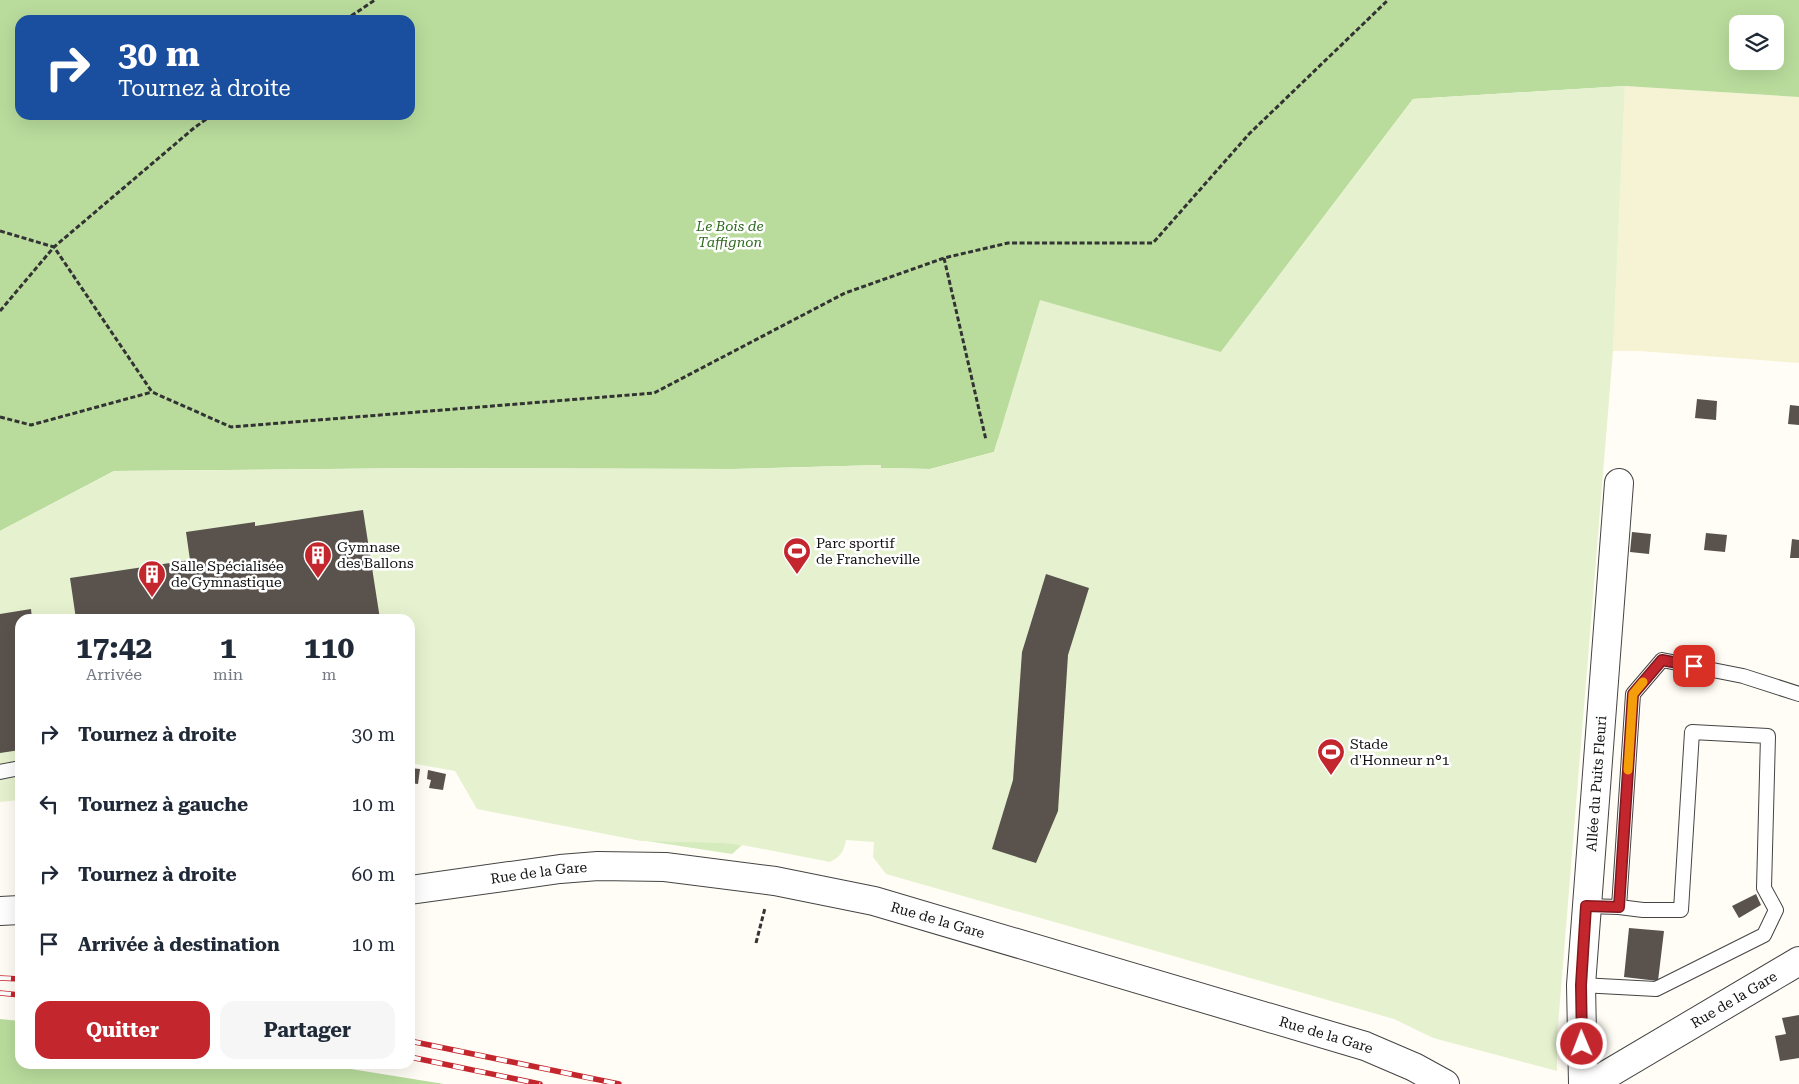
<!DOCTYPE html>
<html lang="fr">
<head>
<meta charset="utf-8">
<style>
	:root { --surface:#fff; --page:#f6f6f7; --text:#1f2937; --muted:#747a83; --accent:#c4262e }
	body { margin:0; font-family:"Roboto Serif",serif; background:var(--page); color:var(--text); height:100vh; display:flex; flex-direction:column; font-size:19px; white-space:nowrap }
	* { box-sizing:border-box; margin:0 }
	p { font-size:16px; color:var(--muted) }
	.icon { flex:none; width:28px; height:28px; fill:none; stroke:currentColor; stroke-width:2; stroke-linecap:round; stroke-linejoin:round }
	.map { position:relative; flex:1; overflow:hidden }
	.side { position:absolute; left:15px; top:614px; width:400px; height:455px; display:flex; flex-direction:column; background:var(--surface); border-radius:15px; box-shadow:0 5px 20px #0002 }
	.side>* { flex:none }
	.hud { position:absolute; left:15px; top:15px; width:400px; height:105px; border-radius:15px; box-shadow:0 5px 20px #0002; background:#1a4fa0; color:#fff; overflow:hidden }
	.tools { position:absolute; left:1729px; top:15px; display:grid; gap:10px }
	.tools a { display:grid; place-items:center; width:55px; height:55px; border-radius:10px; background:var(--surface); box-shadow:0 5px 20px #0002; font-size:25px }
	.pin { position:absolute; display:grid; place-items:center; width:42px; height:42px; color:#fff; margin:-21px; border-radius:10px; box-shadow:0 2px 8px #0006 }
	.me { position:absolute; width:55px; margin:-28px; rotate:359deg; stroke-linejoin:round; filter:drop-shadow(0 0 4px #0008) }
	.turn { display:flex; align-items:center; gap:18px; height:105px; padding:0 20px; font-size:22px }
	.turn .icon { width:65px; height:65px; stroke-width:2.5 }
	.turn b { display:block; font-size:35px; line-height:42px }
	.eta { display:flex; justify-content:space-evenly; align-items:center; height:85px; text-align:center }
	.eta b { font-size:30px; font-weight:700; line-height:35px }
	.action { display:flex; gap:10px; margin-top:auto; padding:10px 20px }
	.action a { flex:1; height:58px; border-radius:15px; background:var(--accent); color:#fff; font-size:20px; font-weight:700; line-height:58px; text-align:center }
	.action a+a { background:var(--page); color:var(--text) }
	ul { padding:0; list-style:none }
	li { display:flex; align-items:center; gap:15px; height:70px; padding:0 20px }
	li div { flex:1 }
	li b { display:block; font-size:19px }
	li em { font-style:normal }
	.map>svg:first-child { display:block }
	.farmland { fill:#f6f3d4 }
	.green { fill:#d5ebbd }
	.forest { fill:#b9dc9c; fill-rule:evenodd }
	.pitch { fill:#e6f2cf }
	.building { fill:#5a524d }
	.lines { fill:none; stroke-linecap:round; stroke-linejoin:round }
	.lane-casing { stroke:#444; stroke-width:16 }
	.street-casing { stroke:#444; stroke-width:30 }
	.path { stroke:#333; stroke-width:3; stroke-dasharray:5 2.5; stroke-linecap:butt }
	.lane { stroke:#fff; stroke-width:14 }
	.street { stroke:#fff; stroke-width:28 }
	.rail-casing { stroke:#c4262e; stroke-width:5.5 }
	.rail { stroke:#fff; stroke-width:4; stroke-dasharray:11; stroke-linecap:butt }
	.route-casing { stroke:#7f191e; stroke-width:12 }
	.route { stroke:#c4262e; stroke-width:9 }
	.slow { stroke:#f59e0b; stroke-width:9 }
	.labels { text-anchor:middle; stroke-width:5; stroke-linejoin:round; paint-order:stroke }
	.park-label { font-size:14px; font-style:italic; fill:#2f6b1f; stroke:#fff }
	.poi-label { font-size:14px; fill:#111; stroke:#fff; text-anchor:start }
	.street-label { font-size:14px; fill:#111; stroke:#fff }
</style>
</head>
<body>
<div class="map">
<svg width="1799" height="1084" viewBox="0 0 1799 1084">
	<rect width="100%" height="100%" fill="#fffdf5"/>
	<!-- farmland -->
	<path class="farmland" d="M1625,86L1799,97V363L1639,351H1613Z"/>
	<!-- green -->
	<path class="green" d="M634,839L722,842L742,845L732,854Z"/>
	<!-- forest -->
	<path class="forest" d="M0,0H1799V97L1625,86L1413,99L1221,352L998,439L994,452L930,469L881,468L880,465L733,469L424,468L114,471L0,531ZM20,20H410V115H20ZM1738,24H1775V61H1738Z
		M0,1019L20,1021V1064H320L444,1084H0Z"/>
	<!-- pitch -->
	<path class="pitch" d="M1625,86L1613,351L1557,1038V1071L1433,1038L1394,1019L886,874L873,857L874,842L846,840C844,852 840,857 830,862L742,845L722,843L641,841L477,809L455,771L410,763V619H20V800L0,802V531L114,471L424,468L733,469L881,465V468L930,469L994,452L1040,300L1221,352L1413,99Z"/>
	<!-- building -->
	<path class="building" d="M1697,399L1717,401L1716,420L1695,418Z
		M1790,405L1799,406V425L1788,424Z
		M363,510L380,619H76L70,578L190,560L186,532L255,522V526Z
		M1632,532L1651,534L1649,554L1630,552Z
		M1706,533L1727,535L1725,552L1704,550Z
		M1792,539L1799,540V558H1790Z
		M1046,574L1089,588L1068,655L1058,811L1036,863L992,849L1013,780L1022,652Z
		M31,609L32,619H20V750L0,753V614Z
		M410,768L420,769L418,784L410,783Z
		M428,770L446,774L443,790L429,788L431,780L427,779Z
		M1756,894L1761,905L1739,918L1732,906Z
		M1629,928L1664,931L1658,981L1624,977Z
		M1799,1015V1058L1780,1061L1775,1036L1786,1034L1782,1018Z"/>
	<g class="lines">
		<!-- lane casing -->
		<g class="lane-casing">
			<path id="lane" d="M0,772L20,768
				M1586,906L1619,907L1633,694L1662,660L1743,676L1799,694
				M1581,985L1656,989L1764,935L1776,910L1764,888L1768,736L1692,732L1681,910H1643L1619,907"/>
		</g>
		<!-- street casing -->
		<g class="street-casing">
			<g id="street">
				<path id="s1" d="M410,890L560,869L598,866L665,867L775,881L874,901L1365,1046L1414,1067L1445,1084"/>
				<path d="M0,911L20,910"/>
				<path id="s2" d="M1583,1084L1581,985L1619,483"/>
				<path id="s3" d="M1591,1084L1799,961"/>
			</g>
		</g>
		<!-- path -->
		<path class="path" d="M345,20L375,0
			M0,231L54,247L152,392L231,427L654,393L845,293L944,258L1008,243H1153L1249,134L1388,0
			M944,258L986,440
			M0,311L54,247L194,128L212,115
			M0,417L31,425L152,392
			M756,943L765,908"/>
		<!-- lane -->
		<use href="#lane" class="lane"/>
		<!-- street -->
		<use href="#street" class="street"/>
		<!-- rail casing -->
		<g class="rail-casing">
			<path id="rail" d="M0,978L20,979
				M0,993L20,995
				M410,1041L619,1084
				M410,1057L540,1084"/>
		</g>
		<!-- rail -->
		<use href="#rail" class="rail"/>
	</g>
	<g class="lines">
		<!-- route casing -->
		<g class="route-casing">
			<path id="route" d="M1582,1044L1581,985L1586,906L1619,907L1633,694L1662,660L1694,666"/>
		</g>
		<!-- route -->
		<use href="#route" class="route"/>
		<!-- slow -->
		<path class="slow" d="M1628,770L1633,694L1643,682"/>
	</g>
	<!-- icons -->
	<defs>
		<g id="stadium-pin" transform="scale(1.4375)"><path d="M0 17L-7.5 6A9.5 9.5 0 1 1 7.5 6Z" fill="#c4262e" stroke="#fff"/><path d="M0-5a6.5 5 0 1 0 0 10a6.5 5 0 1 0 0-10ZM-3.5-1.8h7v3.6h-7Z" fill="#fff"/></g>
		<g id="building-pin" transform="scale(1.4375)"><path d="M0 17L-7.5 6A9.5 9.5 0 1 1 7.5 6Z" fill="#c4262e" stroke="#fff"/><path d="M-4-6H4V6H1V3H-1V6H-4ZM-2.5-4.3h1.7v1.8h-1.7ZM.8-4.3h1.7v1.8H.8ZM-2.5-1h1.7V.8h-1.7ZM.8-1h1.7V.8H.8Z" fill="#fff"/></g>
	</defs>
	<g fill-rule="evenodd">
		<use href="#stadium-pin" x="797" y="551"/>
		<use href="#building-pin" x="318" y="555"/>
		<use href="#building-pin" x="152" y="574"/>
		<use href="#stadium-pin" x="1331" y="752"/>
	</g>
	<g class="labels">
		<!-- park labels -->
		<g class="park-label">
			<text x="730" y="231">Le Bois de<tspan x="730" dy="16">Taffignon</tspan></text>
		</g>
		<!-- poi labels -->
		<g class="poi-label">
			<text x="816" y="548">Parc sportif<tspan x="816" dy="16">de Francheville</tspan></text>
			<text x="337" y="552">Gymnase<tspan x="337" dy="16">des Ballons</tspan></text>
			<text x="171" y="571">Salle Spécialisée<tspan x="171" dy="16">de Gymnastique</tspan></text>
			<text x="1350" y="749">Stade<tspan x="1350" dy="16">d'Honneur n°1</tspan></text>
		</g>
		<!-- street labels -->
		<g class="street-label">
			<text dy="5" stroke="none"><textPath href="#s2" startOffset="301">Allée du Puits Fleuri</textPath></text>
			<text dy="5" stroke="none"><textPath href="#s1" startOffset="130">Rue de la Gare</textPath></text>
			<text dy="5" stroke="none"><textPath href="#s1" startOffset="535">Rue de la Gare</textPath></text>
			<text dy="5" stroke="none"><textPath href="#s3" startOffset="166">Rue de la Gare</textPath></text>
			<text dy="5" stroke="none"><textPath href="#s1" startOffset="940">Rue de la Gare</textPath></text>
		</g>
	</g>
</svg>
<div class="tools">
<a><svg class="icon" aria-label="layers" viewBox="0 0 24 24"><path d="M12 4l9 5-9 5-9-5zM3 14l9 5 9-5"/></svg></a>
</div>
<div class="pin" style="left:1694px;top:666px;background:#d93025"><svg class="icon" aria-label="arrive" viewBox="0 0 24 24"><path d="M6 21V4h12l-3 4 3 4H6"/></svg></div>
<svg class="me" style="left:1582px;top:1044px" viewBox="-20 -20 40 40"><circle r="17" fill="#c4262e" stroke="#fff" stroke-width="3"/><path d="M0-11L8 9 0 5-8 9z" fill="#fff"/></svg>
<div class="hud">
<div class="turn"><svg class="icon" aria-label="right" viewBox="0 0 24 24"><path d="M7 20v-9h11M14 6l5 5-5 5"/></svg><div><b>30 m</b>Tournez à droite</div></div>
</div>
<section class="side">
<div class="eta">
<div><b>17:42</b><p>Arrivée</p></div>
<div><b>1</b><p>min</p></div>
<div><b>110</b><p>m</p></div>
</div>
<ul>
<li><svg class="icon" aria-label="right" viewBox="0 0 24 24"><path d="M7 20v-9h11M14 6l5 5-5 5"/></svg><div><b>Tournez à droite</b></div><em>30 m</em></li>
<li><svg class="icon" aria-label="left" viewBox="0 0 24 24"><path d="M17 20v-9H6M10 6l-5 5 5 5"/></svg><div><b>Tournez à gauche</b></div><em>10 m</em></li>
<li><svg class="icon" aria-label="right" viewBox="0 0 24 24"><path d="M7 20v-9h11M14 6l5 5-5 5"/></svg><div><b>Tournez à droite</b></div><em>60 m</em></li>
<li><svg class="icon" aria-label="arrive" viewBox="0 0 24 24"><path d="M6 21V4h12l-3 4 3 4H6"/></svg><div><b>Arrivée à destination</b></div><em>10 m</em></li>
</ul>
<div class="action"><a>Quitter</a><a>Partager</a></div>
</section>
</div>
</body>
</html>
